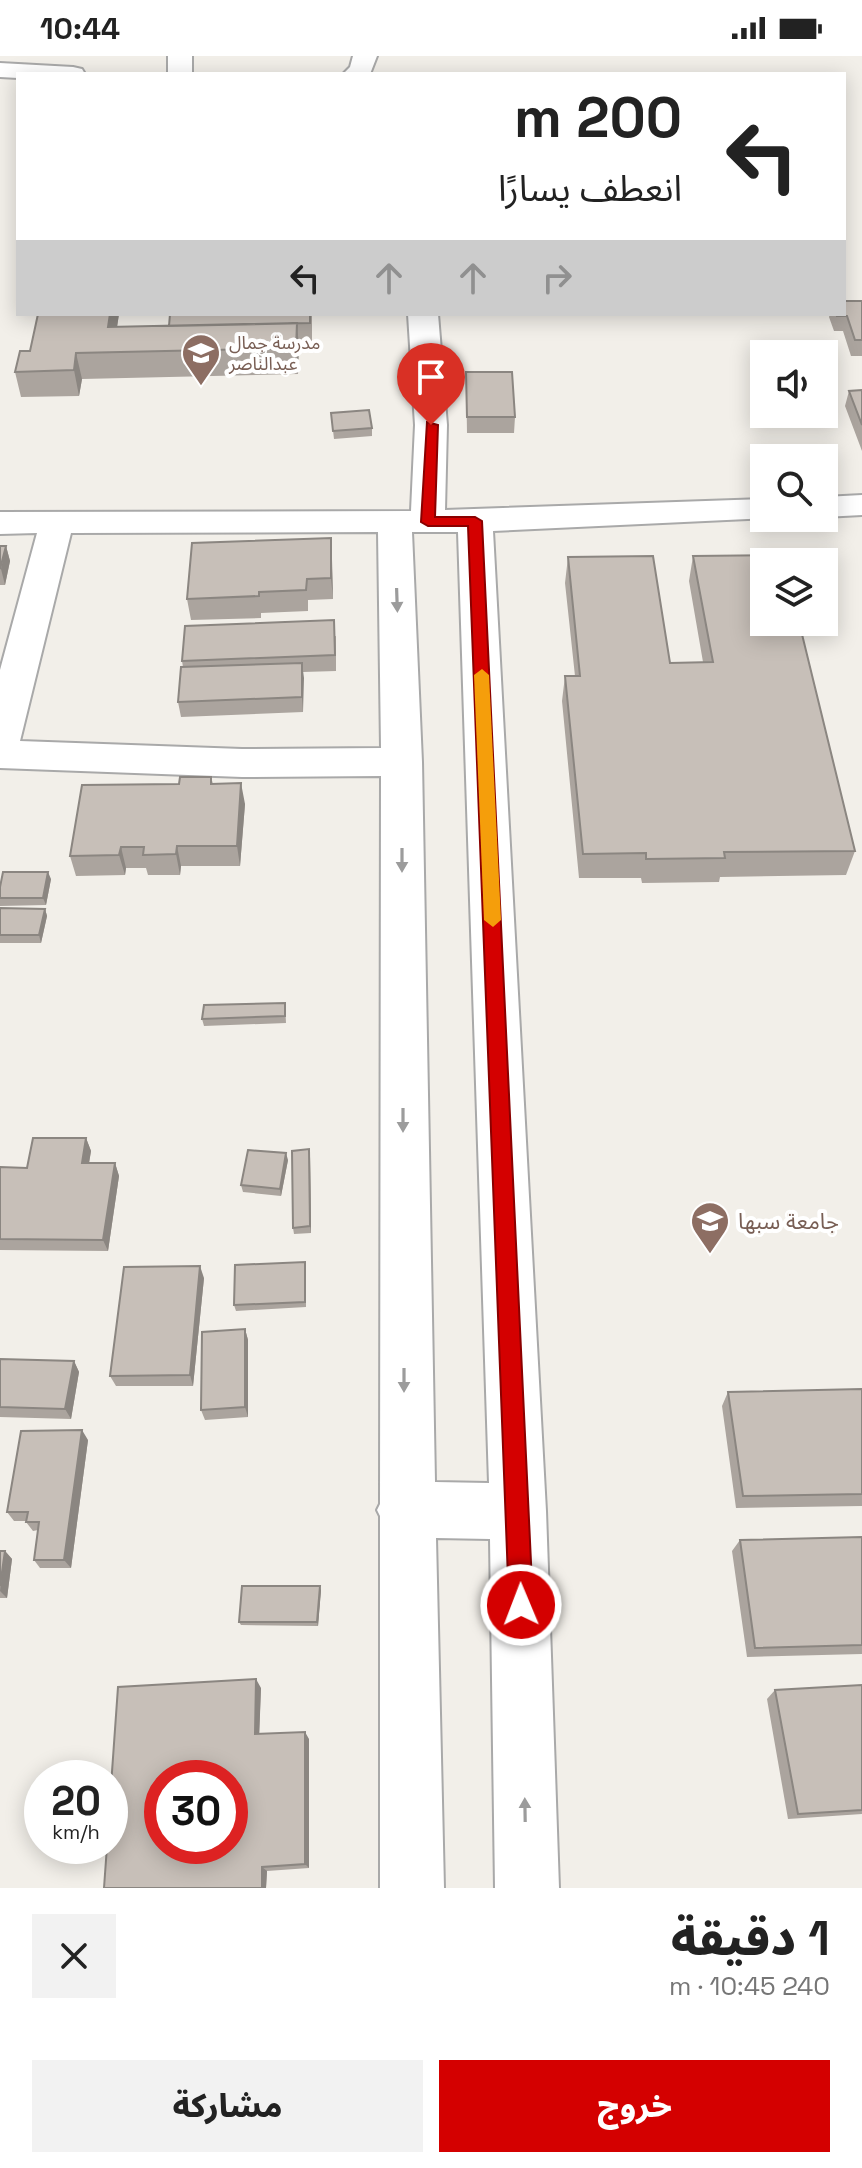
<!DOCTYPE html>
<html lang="ar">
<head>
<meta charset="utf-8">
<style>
	:root { --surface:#fff; --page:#f2f2f2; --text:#222; --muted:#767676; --accent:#d40000 }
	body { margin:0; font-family:"Space Grotesk","Noto Sans Arabic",sans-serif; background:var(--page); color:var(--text); direction:rtl; height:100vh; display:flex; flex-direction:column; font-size:30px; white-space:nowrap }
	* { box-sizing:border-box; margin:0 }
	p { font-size:26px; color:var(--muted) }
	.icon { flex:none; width:44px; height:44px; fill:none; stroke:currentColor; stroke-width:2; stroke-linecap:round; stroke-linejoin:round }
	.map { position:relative; height:1832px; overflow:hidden; direction:ltr }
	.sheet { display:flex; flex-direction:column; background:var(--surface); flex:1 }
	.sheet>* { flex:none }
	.banner { position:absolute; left:16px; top:16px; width:830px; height:244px; border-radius:0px; box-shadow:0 4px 20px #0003; direction:rtl; background:#fff; color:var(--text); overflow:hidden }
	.tools { position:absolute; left:750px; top:284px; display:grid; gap:16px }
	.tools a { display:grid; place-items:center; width:88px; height:88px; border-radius:0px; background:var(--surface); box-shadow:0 4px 20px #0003; font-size:40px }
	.speed { position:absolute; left:24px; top:1704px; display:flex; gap:16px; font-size:40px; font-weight:700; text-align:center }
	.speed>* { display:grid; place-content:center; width:104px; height:104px; border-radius:50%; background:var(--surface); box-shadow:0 4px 20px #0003; line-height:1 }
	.speed small { font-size:20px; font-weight:400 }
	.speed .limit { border:12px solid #d22; background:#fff; color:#111 }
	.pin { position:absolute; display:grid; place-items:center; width:68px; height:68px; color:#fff; margin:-82px -34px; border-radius:50% 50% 50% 0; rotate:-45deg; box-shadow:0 0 8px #0007 }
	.pin .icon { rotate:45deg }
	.me { position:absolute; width:88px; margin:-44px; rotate:359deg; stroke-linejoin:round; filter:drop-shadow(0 0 6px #0008) }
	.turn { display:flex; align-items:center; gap:28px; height:168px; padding:0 32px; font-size:36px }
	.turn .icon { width:104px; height:104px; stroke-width:2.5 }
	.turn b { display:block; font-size:56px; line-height:68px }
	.lanes { display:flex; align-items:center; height:76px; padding:0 32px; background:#0003; justify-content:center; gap:40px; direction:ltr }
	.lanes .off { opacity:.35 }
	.round { display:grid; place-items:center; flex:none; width:84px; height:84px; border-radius:0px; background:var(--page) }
	.head { display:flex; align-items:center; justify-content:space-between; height:136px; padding:0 32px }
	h1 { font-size:48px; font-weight:800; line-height:60px }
	.cta { display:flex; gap:16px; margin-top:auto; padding:16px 32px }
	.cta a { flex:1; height:92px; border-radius:0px; background:var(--accent); color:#fff; font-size:32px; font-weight:800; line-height:92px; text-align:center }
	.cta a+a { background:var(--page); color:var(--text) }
	.status { display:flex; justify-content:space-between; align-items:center; height:56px; padding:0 40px; background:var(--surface); direction:ltr }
	.status svg { height:22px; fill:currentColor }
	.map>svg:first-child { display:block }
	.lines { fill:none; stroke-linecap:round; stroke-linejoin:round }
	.street-casing { stroke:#a9a9a9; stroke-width:4 }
	.street { fill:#fff; fill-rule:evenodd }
	.wall { fill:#aba49e }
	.shaded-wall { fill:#8b8681 }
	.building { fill:#c7bfb8; stroke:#8b8681; stroke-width:2; fill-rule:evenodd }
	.oneway { fill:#9c9c9c }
	.route { fill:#d40000; stroke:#8a0000; stroke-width:2 }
	.slow { fill:#f59e0b }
	.labels { text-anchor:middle; stroke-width:8; stroke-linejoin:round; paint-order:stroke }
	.far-education-label { font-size:18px; fill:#785e54; stroke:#fff; text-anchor:start }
	.education-label { font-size:22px; fill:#785e54; stroke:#fff; text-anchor:start }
</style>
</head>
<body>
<div class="status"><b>10:44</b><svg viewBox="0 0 49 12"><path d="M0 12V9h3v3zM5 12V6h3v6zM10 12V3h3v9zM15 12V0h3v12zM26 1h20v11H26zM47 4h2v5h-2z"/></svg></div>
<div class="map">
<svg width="862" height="1832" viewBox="0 0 862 1832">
	<rect width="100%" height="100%" fill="#f2efe9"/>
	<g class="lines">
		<!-- street casing -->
		<g class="street-casing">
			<path id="street" d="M168,0H192V18H168Z
				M353,0H377L370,18H343L350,11Z
				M0,7L73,11L82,13L85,18H18V22L0,21Z
				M408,258H438L447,369L445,454L764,443V462H770L493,475L546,1455L559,1832H495L490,1483L436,1482L444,1832H380V1460L377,1454L380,1448L381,720L242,721L0,712V614L37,477L0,478V456L411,455L415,369ZM378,476L381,692L242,693L20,685L71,477ZM412,476H458L489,1427L435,1426L422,706Z
				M862,439V459L824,461V441Z"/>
		</g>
		<!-- street -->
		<use href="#street" class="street"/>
	</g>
	<!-- wall -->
	<path class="wall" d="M862,245V300H851L843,275H834L829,261L830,258H844Z
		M119,258L117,271L169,270L312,258V288H298V318L82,323L79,340L21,341L15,316L30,295Z
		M466,316L515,361L514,377H467Z
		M862,334V395L845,350L849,335Z
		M331,357L372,372V380L334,383Z
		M331,482L333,543L308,544V555L261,557V562L191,564L187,543Z
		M0,490H6L10,505L5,529H0Z
		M693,500L855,795L846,819L720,821L719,826L642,827L641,822H579L562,645L565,620H575L565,527L568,501L670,607L703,606L689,525Z
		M336,580V615L303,616V656L181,661L178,646L183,611L182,605Z
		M211,721L213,728L245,748L240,810H181L180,819H148L146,812H126L125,819L76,820L70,800L179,728Z
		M51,823L46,849L0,850V831Z
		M0,852L45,853L47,860L41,887H0Z
		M285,947L286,967L204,970L202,963Z
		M86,1082L91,1095L89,1107H115L119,1120L108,1195L0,1194V1111L27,1112Z
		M310,1100L311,1177L294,1178L293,1172Z
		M288,1104L281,1140L243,1136L241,1129Z
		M306,1212V1251L236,1255L234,1249Z
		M204,1222L193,1330H116L110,1320Z
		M245,1273L248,1284V1361L205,1364L201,1354Z
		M0,1303L74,1305L79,1316L71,1363L0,1361Z
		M862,1333V1450L736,1452L722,1350L728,1336Z
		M88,1384L71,1512H40L34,1504L38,1474L33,1475L26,1466L27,1465H14L7,1456Z
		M862,1481V1598L747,1601L732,1495L740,1484Z
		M0,1495H5L12,1503L7,1542H0Z
		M321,1534L318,1570L241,1569L239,1566Z
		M862,1629V1758L788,1763L767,1643L775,1634Z
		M261,1632L259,1678L309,1683V1812L267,1815L266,1832H104Z"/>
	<!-- shaded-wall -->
	<path class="shaded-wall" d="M110,258H119L113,297L108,271Z
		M297,267L299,292L298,318L296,292Z
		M76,297L82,323L79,340L74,314Z
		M331,482L332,503L333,543L331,522Z
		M6,490L10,505L5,529L1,513Z
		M302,607L304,622L303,656L302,641Z
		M241,727L245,748L240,810L237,790Z
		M177,790L181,810L180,819L176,798Z
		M121,791L126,812L125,819L119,799Z
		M48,816L51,823L46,849L43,842Z
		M45,853L47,860L41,887L39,879Z
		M86,1082L91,1095L87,1119L82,1107Z
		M309,1093L310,1100L311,1177L310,1170Z
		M286,1097L288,1104L281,1140L280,1133Z
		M115,1107L119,1120L108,1195L103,1184Z
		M200,1210L204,1222L193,1330L190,1319Z
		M245,1273L248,1284V1361L245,1351Z
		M74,1305L79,1316L71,1363L65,1353Z
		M82,1374L88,1384L71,1512L64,1504Z
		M5,1495L12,1503L7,1542L0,1535Z
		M320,1530L321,1534L318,1570L317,1566Z
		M256,1623L261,1632L259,1685L255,1678Z
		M305,1676L309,1683V1812L305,1808Z
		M262,1811L267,1815L266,1832H262Z"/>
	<!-- building -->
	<path class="building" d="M844,245H862V284H855L847,260H837V258H844Z
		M38,258H110L108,271L297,267L296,292L76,297L74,314L15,316L20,295H30Z
		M170,258H310V267L169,270Z
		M466,316H512L515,361H467Z
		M862,334V369L849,335Z
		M369,354L372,372L333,375L331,357Z
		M331,482V522L307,523L306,534L259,536V540L187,543L192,487Z
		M0,490H6L0,513Z
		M782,499L784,506H764V566H799L855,795L724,796L725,802L646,803V797L583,798L565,620H580L568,501L653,500L670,607L713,606L693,500Z
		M334,564L335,599L182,605L185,570Z
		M302,607V641L178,646L181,611Z
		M180,721H211V728L241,727L237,790H177L176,798L143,799L144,791H121L119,799L70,800L82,729L179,728Z
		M3,816H48L43,842H0V831Z
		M0,852L45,853L39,879H0Z
		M285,947V960L202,963L204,949Z
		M33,1082H86L82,1107H115L103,1184L0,1183V1111L27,1112Z
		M309,1093L310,1170L293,1172L292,1095Z
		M248,1094L286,1097L280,1133L241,1129Z
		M305,1206V1246L234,1249L235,1209Z
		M200,1210L190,1319L110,1320L124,1211Z
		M245,1273V1351L201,1354L202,1276Z
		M0,1303L74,1305L65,1353L0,1351Z
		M862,1333V1438L743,1440L728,1336Z
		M82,1374L64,1504H34L39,1466H26L28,1456H7L21,1375Z
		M862,1481V1589L755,1592L740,1484Z
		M0,1495H5L0,1530Z
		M242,1530H320L317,1566H239Z
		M256,1623L255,1678L305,1676V1808L262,1811V1832H104L107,1790H110V1744L118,1631ZM162,1722H230V1790H162Z
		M862,1629V1754L798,1758L775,1634Z"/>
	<!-- one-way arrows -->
	<defs><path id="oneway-solid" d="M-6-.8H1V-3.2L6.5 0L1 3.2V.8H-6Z" transform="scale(2)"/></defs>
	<g class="oneway">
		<use href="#oneway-solid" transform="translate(397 544) rotate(88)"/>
		<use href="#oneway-solid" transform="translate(402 804) rotate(90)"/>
		<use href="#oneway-solid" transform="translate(403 1064) rotate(90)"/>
		<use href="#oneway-solid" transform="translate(404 1324) rotate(90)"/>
		<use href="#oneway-solid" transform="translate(525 1754) rotate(-91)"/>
	</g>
	<!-- route -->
	<path class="route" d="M427,366L438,369L435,461H475L482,465L533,1549L529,1558L521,1561L512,1558L509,1549L468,470H428L421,466Z"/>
	<!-- slow -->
	<path class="slow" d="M482,613L489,619L501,864L493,871L484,864L474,619Z"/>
	<!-- icons -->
	<defs>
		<g id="school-pin" transform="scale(2)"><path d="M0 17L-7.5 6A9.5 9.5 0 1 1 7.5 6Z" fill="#8d6e63" stroke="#fff"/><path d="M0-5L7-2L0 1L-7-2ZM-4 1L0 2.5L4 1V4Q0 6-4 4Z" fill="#fff"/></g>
		<g id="university-pin" transform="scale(2)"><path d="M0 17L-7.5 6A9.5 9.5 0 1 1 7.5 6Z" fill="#8d6e63" stroke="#fff"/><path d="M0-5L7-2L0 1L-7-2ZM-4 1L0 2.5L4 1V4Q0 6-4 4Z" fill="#fff"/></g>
	</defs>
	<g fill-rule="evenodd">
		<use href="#school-pin" x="201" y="297"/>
		<use href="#university-pin" x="710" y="1165"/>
	</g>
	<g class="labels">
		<!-- far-education labels -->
		<g class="far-education-label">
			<text x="229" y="293">مدرسة جمال<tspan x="229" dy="21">عبدالناصر</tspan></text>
		</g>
		<!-- education labels -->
		<g class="education-label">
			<text x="738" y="1173">جامعة سبها</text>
		</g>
	</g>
</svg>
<div class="tools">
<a><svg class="icon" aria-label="sound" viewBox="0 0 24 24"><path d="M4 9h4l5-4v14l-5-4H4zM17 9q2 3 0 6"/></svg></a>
<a><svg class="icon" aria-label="search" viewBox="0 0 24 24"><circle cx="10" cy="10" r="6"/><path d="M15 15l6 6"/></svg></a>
<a><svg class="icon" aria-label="layers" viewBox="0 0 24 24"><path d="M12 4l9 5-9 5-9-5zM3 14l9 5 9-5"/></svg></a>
</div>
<div class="speed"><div>20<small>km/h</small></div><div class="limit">30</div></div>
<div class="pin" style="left:431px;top:369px;background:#d93025"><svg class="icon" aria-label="arrive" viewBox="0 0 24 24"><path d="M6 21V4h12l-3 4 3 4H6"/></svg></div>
<svg class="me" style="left:521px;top:1549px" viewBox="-20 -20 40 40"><circle r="17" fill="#d40000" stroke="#fff" stroke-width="3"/><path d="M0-11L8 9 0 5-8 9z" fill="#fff"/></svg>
<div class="banner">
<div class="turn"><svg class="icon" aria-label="left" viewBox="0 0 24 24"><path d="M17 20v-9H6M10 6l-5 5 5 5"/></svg><div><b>200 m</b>انعطف يسارًا</div></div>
<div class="lanes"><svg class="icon" aria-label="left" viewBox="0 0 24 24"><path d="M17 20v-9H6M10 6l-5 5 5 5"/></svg><svg class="icon off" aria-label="ahead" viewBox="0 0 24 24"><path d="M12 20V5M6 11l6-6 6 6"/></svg><svg class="icon off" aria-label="ahead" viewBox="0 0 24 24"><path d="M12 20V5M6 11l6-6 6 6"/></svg><svg class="icon off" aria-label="right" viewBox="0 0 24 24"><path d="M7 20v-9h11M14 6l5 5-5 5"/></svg></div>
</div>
</div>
<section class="sheet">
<div class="head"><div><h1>1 دقيقة</h1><p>240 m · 10:45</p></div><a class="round"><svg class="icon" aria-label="close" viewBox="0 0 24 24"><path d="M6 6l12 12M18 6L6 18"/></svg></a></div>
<div class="cta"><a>خروج</a><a>مشاركة</a></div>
</section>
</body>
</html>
